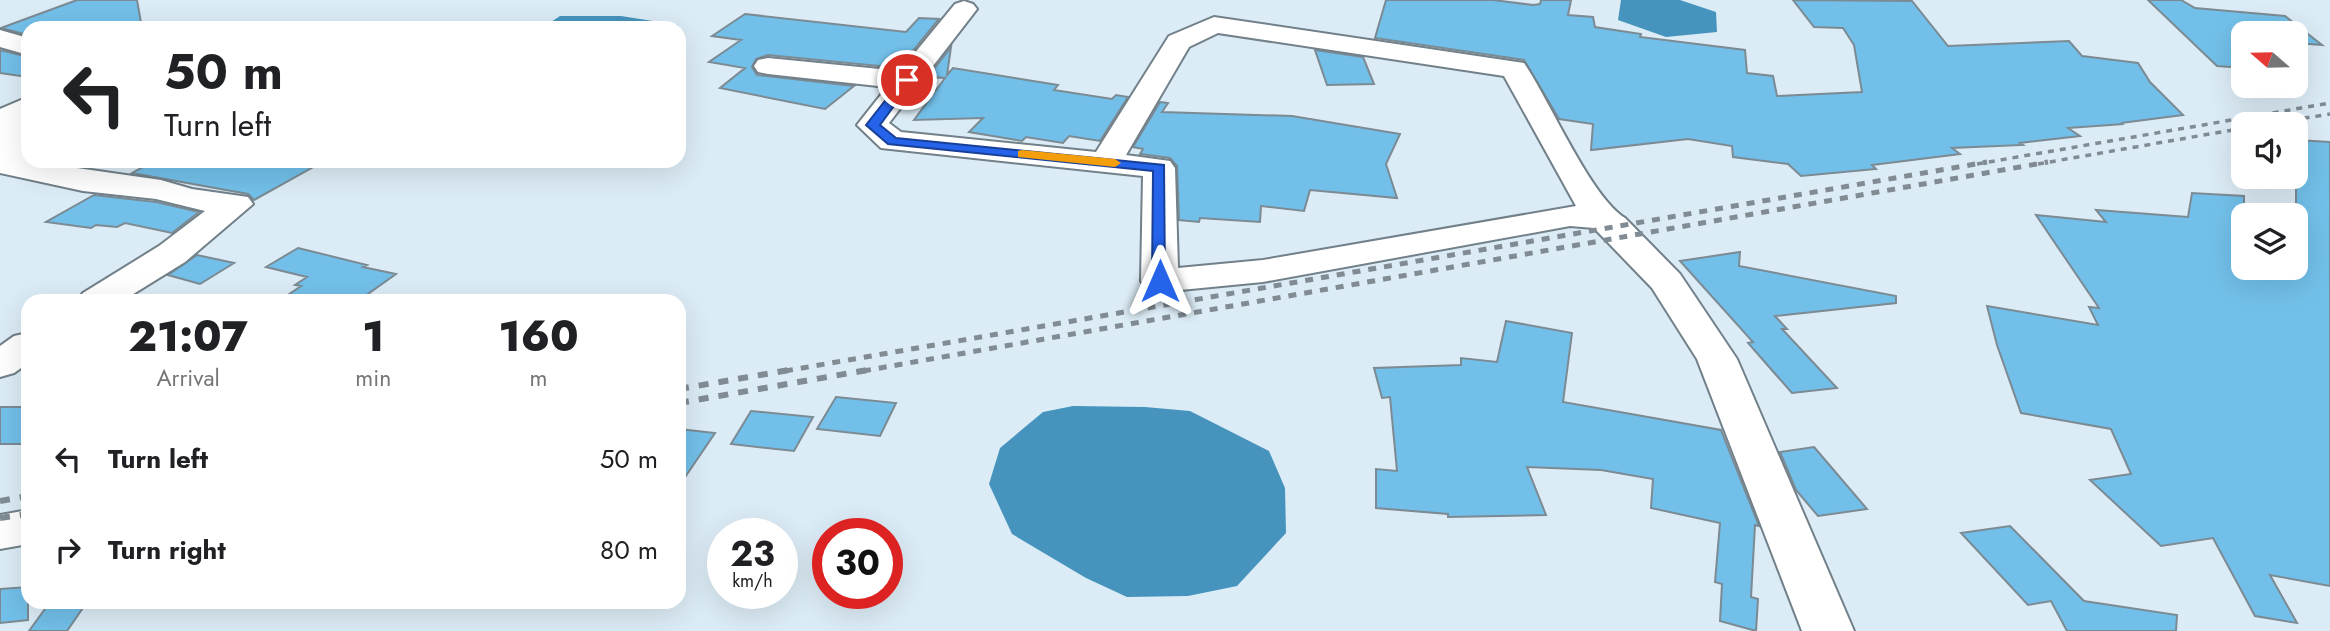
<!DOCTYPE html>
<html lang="en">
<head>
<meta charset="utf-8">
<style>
	:root { --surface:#fff; --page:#f6f6f6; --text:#202124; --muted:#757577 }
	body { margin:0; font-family:Jost,sans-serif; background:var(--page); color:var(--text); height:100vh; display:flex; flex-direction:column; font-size:26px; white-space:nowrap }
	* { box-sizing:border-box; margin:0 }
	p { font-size:23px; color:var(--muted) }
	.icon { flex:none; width:38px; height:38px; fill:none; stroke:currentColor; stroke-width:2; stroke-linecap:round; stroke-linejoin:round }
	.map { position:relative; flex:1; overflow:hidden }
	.side { position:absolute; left:21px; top:294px; width:665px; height:315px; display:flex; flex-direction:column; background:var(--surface); border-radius:21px; box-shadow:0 7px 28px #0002 }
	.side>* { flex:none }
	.banner { position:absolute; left:21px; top:21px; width:665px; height:147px; border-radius:21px; box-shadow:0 7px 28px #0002; background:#fff; color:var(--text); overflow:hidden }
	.needle { width:46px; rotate:290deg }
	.fabs { position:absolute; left:2231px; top:21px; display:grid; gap:14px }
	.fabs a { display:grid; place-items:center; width:77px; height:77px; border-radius:14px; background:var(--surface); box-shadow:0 7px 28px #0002; font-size:35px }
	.speed { position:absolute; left:707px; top:518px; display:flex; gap:14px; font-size:35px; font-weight:700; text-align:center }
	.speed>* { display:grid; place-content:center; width:91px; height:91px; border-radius:50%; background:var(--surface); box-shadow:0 7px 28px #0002; line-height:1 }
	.speed small { font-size:18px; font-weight:400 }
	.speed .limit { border:10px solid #d22; background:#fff; color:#111 }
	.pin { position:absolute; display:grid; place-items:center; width:60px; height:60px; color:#fff; margin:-30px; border:4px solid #fff; border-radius:50%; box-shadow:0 2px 7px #0007 }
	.me { position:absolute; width:77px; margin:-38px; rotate:0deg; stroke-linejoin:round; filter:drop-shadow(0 0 5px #0008) }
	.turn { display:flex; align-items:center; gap:24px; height:147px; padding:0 28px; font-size:32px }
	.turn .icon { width:91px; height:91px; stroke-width:2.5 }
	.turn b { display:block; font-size:49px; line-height:60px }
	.eta { display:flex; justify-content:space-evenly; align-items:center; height:119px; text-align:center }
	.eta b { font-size:42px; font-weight:800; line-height:49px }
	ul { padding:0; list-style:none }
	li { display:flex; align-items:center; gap:21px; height:91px; padding:0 28px }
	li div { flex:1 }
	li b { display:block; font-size:26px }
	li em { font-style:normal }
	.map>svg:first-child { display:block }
	.water { fill:#4694bd }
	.building { fill:#72c0ea; stroke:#7b8a93; stroke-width:2 }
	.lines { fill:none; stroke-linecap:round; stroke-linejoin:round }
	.minor-casing { stroke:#718089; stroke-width:4 }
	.minor { fill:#fff; fill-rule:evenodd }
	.rail-far2 { stroke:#808b93; stroke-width:3.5; stroke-dasharray:6 6; stroke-linecap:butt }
	.rail-far1 { stroke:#808b93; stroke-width:5; stroke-dasharray:8 8; stroke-linecap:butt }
	.rail { stroke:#808b93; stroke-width:6; stroke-dasharray:10 10; stroke-linecap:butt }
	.route { fill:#2563eb; stroke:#184099; stroke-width:2 }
	.slow { fill:#f59e0b }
</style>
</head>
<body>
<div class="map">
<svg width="2330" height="631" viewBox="0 0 2330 631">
	<rect width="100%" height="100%" fill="#dcecf6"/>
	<!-- water -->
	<path class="water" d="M1621,0H1680L1716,12L1717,32L1666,37L1618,20Z
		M560,16H621L678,25L682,43L679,45V28H542Z
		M1073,406L1145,407L1190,411L1269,451L1285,488L1286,533L1237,586L1188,596L1127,597L1086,578L1012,534L989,484L1000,448L1043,412Z"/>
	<!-- building -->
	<path class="building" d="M77,0H137L142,28H28V35L1,28Z
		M1386,0H1493L1533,5L1540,4L1541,0H1571L1568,15L1593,17L1595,27L1641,34L1640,37L1745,50L1747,73L1773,76L1777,96L1862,92L1854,45L1843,28L1814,27L1793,0L1912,1L1948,46L2069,41L2082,56L2138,63L2150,82L2183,115L2121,123L2124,124L2068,128L2080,136L2020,143L2023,145L1952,148L1960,154L1872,165L1876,169L1801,176L1788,164L1733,157L1732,146L1688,139L1591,150L1593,124L1559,119L1524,60L1375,38Z
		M2148,0H2181L2195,8L2285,16L2322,45L2296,43V33H2244V68L2217,66Z
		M745,14L906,32L919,18L939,19L899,68L768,55L756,59L752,67L757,75L854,86L825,109L720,88L745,68L709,62L741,40L712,36Z
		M951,47L947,75L953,68L1058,85L1054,90L1112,99L1116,95L1128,97L1100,141L1069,136L1063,143L1026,137L1022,141L969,132L983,118L914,120L945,78L928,77Z
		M0,50L28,57V77L0,73Z
		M1315,50L1363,57L1374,84L1327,85Z
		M1160,102L1168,103L1162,112L1292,116L1400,134L1386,164L1397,198L1310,190L1304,211L1261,206L1260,222L1200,218L1199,222L1179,220L1177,166L1170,158L1140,154L1143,149L1133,147Z
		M2296,140L2330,142V586L2270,575L2297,623L2255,616L2213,538L2161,546L2090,480L2131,474L2111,429L2021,413L1997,345L1987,306L2098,325L2089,307L2099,308L2036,215L2106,222L2096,210L2188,217L2192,193L2244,196V268H2296Z
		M154,161H324L254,200L248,194L132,173Z
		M94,195L156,202L199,212L172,233L125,223L117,227L96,225L91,228L46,222Z
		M298,248L367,265L363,267L396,274L358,301H279L301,286L295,285L307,277L266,267Z
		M1740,252L1739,266L1896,296V303L1775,316L1787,329H1782L1837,388L1792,393L1748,343L1753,342L1680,261Z
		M197,255L234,263L200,284L168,275Z
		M1506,321L1572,333L1563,402L1721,430L1759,526L1755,525L1751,597L1758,599L1756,631L1720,621L1722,584L1715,582L1720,523L1651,508L1653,479L1601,470L1527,467L1546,515L1448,517V514L1376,508V469L1397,471L1390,397L1382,398L1374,368L1461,365V358L1497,362Z
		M836,397L896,403L880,436L817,429Z
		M0,407H28V444H0Z
		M751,411L813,417L794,451L731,444Z
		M679,429L715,433L679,486Z
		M1814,447L1867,509L1818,516L1796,490L1780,452Z
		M2010,526L2084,601L2177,615L2176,631H2067L2051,601L2028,605L1961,533Z
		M28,587V620L0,623V589Z
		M50,602H87L67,631H29Z"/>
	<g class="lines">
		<!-- minor casing -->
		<g class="minor-casing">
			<path id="minor" d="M964,1L973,4L977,9L889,123L901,132L1096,152L1169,36L1214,17L1524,63C1550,101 1590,196 1625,218L1680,274L1737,359L1854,631H1802L1697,359L1652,288L1594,228L1570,226L1263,282L1160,292L1147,289L1141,281L1143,176L881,148L857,125L887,87L768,74L758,72L754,66L758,60L768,58L900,71L955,4ZM1218,33L1504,76L1576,206L1263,260L1178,268L1175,168L1170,161L1126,155L1189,47Z
				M0,30L28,38V55L0,47Z
				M28,97V118L25,120L28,161L161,180L192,189L248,197L253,204L185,262L122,301H77L83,293L159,246L205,211L156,199L83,191L0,173V109Z
				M28,333V363L14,373L0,377V346L14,336Z
				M28,510V544L0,549V515Z"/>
		</g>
		<!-- minor -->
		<use href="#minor" class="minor"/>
		<!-- rail-far2 -->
		<path class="rail-far2" d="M2268,124L2330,114
			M1977,164L2330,103
			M2038,164L2244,128"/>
		<!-- rail-far1 -->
		<path class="rail-far1" d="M785,371L1987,162
			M863,371L2048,162"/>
		<!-- rail -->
		<path class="rail" d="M679,389L795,369
			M679,403L873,369
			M0,501L28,496
			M0,518L28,514"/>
	</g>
	<!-- route -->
	<path class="route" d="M907,77L913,80L880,125L896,138L1164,165L1165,284H1155L1152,281L1153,171L888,144L866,125L903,78Z"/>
	<!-- slow -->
	<path class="slow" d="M1022,150L1115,159L1121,163L1115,167L1018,157V151Z"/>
</svg>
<div class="fabs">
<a><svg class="needle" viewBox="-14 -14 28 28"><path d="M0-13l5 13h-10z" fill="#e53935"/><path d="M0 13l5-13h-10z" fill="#757577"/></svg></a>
<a><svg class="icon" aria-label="sound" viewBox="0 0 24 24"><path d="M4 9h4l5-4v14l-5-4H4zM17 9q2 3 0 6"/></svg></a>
<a><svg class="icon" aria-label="layers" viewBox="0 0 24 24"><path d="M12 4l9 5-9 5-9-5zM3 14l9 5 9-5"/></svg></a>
</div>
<div class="speed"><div>23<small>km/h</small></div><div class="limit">30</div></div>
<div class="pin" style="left:907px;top:80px;background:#d93025"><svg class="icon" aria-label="arrive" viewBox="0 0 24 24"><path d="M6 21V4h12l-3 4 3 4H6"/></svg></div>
<svg class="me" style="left:1160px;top:281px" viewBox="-20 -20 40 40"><path d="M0-17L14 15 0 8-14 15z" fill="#2563eb" stroke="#fff" stroke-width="4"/></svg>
<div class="banner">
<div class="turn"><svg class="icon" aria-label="left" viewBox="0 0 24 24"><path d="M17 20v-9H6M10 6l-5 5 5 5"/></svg><div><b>50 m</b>Turn left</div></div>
</div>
<section class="side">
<div class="eta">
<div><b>21:07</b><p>Arrival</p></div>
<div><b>1</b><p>min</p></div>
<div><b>160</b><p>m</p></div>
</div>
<ul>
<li><svg class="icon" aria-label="left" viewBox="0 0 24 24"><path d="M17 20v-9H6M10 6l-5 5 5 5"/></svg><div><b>Turn left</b></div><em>50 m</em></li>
<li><svg class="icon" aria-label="right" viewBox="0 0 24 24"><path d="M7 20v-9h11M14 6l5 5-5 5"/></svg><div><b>Turn right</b></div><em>80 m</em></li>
</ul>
</section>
</div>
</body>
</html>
